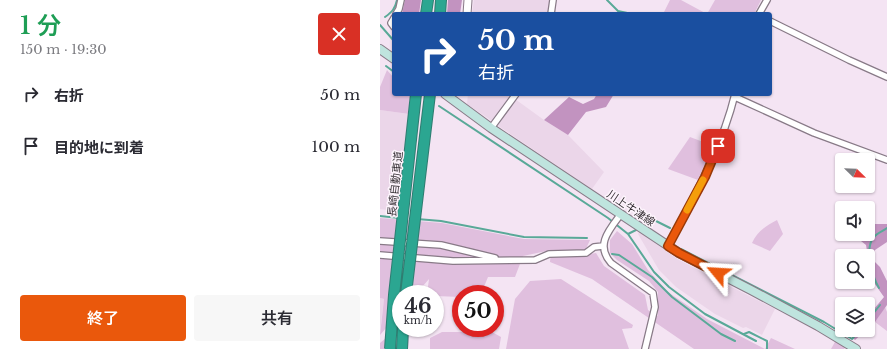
<!DOCTYPE html>
<html lang="ja">
<head>
<meta charset="utf-8">
<style>
	:root { --surface:#fff; --page:#f7f7f7; --text:#2b2b33; --muted:#7c7c81; --accent:#ea580c }
	body { margin:0; font-family:"Libre Baskerville","Noto Sans JP",serif; background:var(--page); color:var(--text); height:100vh; display:flex; flex-direction:column; font-size:15px; white-space:nowrap }
	* { box-sizing:border-box; margin:0 }
	p { font-size:13px; color:var(--muted) }
	.icon { flex:none; width:22px; height:22px; fill:none; stroke:currentColor; stroke-width:2; stroke-linecap:round; stroke-linejoin:round }
	.map { position:relative; flex:1; overflow:hidden }
	.details { display:flex; flex-direction:column; background:var(--surface); width:380px }
	.details>* { flex:none }
	.guide { position:absolute; left:12px; top:12px; width:380px; height:84px; border-radius:4px; box-shadow:0 1px 3px #0004; background:#1a4fa0; color:#fff; overflow:hidden }
	.needle { width:26px; rotate:113deg }
	.fabs { position:absolute; left:455px; top:153px; display:grid; gap:8px }
	.fabs a { display:grid; place-items:center; width:40px; height:40px; border-radius:4px; background:var(--surface); box-shadow:0 1px 3px #0004; font-size:20px }
	.speed { position:absolute; left:12px; top:285px; display:flex; gap:8px; font-size:20px; font-weight:700; text-align:center }
	.speed>* { display:grid; place-content:center; width:52px; height:52px; border-radius:50%; background:var(--surface); box-shadow:0 1px 3px #0004; line-height:1 }
	.speed small { font-size:10px; font-weight:400 }
	.speed .limit { border:6px solid #d22; background:#fff; color:#111 }
	.pin { position:absolute; display:grid; place-items:center; width:34px; height:34px; color:#fff; margin:-17px; border-radius:8px; box-shadow:0 2px 6px #0006 }
	.me { position:absolute; width:44px; margin:-22px; rotate:297deg; stroke-linejoin:round; filter:drop-shadow(0 0 3px #0008) }
	.turn { display:flex; align-items:center; gap:14px; height:84px; padding:0 20px; font-size:18px }
	.turn .icon { width:52px; height:52px; stroke-width:2.5 }
	.turn b { display:block; font-size:28px; line-height:34px }
	.round { display:grid; place-items:center; flex:none; width:42px; height:42px; border-radius:4px; background:var(--page) }
	.headline { display:flex; align-items:center; justify-content:space-between; height:68px; padding:0 20px }
	h1 { font-size:24px; font-weight:600; line-height:30px; color:#1e9e55 }
	.cta { display:flex; gap:8px; margin-top:auto; padding:8px 20px }
	.cta a { flex:1; height:46px; border-radius:4px; background:var(--accent); color:#fff; font-size:16px; font-weight:600; line-height:46px; text-align:center }
	.cta a+a { background:var(--page); color:var(--text) }
	ul { padding:0; list-style:none }
	li { display:flex; align-items:center; gap:12px; height:52px; padding:0 20px }
	li div { flex:1 }
	li b { display:block; font-size:15px }
	li em { font-style:normal }
	main { display:flex; flex:1; min-height:0 }
	.map>svg:first-child { display:block }
	.built { fill:#ebd6e9 }
	.green { fill:#e0bfde }
	.forest { fill:#c293c0 }
	.lines { fill:none; stroke-linecap:round; stroke-linejoin:round }
	.stream { stroke:#59a998; stroke-width:2 }
	.minor-casing { stroke:#887a87; stroke-width:8 }
	.tertiary-casing { stroke:#887a87; stroke-width:9 }
	.secondary-casing { stroke:#887a87; stroke-width:10 }
	.motorway-casing { stroke:#2f7d71; stroke-width:12 }
	.minor { stroke:#fff; stroke-width:5.5 }
	.tertiary { stroke:#fff; stroke-width:7 }
	.secondary { stroke:#bfe4de; stroke-width:8 }
	.motorway { stroke:#2ba691; stroke-width:10 }
	.motorway-bridge-casing { stroke:#2f7d71; stroke-width:12; stroke-linecap:butt }
	.motorway-bridge { stroke:#2ba691; stroke-width:10 }
	.route-casing { stroke:#983908; stroke-width:10 }
	.route { stroke:#ea580c; stroke-width:7 }
	.slow { stroke:#f59e0b; stroke-width:7 }
	.labels { text-anchor:middle; stroke-width:3; stroke-linejoin:round; paint-order:stroke }
	.street-label { font-size:11px; fill:#373136; stroke:#fdf4fc }
</style>
</head>
<body>
<main>
<section class="details">
<div class="headline"><div><h1>1 分</h1><p>150 m · 19:30</p></div><a class="round" style="background:#d93025;color:#fff"><svg class="icon" aria-label="close" viewBox="0 0 24 24"><path d="M6 6l12 12M18 6L6 18"/></svg></a></div>
<ul>
<li><svg class="icon" aria-label="right" viewBox="0 0 24 24"><path d="M7 20v-9h11M14 6l5 5-5 5"/></svg><div><b>右折</b></div><em>50 m</em></li>
<li><svg class="icon" aria-label="arrive" viewBox="0 0 24 24"><path d="M6 21V4h12l-3 4 3 4H6"/></svg><div><b>目的地に到着</b></div><em>100 m</em></li>
</ul>
<div class="cta"><a>終了</a><a>共有</a></div>
</section>
<div class="map">
<svg width="507" height="349" viewBox="0 0 507 349">
	<rect width="100%" height="100%" fill="#f4e4f3"/>
	<!-- built -->
	<path class="built" d="M94,0H170L168,14H92Z
		M88,94H132L112,121L87,104Z
		M135,99L164,120L188,135L224,172L212,189L117,125Z
		M0,110L29,114L17,211L0,209Z
		M259,232L299,260L395,309L382,335L366,327L363,328L335,314L296,287L279,270L258,234Z
		M0,298L4,299L0,331Z"/>
	<!-- green -->
	<path class="green" d="M290,0H301L327,14L335,0H381L374,14H283Z
		M7,70L14,78V94H30L29,114L0,110V87Z
		M310,137L334,146L318,180L288,169Z
		M0,218L62,223L144,239L210,240L203,255L216,253L224,266L265,295L268,310L278,316V292L269,281L237,260L230,253V240L237,231L252,244L268,270L288,292L327,319L385,349H314L212,279L170,262L171,250L143,256L135,277H108L101,294H81V297L55,296V294H47L49,279L36,294H21V311L0,335L4,299L0,298Z
		M397,220L403,234L390,251L372,243C377,231 386,226 397,220Z
		M181,279L253,325L252,328L242,329L249,349H126L135,299L150,281Z
		M505,307L507,312V331L495,322Z
		M21,325V328H30L28,349H0V343Z
		M92,328H113L112,332L121,337L119,349H50V338L62,332H91Z
		M391,338L415,349H385Z
		M456,340L466,347L464,349H451Z"/>
	<!-- forest -->
	<path class="forest" d="M25,0H41L39,14H22Z
		M68,0H82L80,14H67Z
		M217,94H234L226,107L206,112L188,135L164,120L189,97L203,104L214,99Z
		M495,224H507V242L495,250L493,260L500,267L507,281V305L495,322L488,328V316L504,297L492,280L486,245L481,241L492,235Z
		M477,330H486L475,340L471,336Z"/>
	<g class="lines">
		<!-- stream -->
		<path class="stream" d="M227,0L238,11L252,14
			M5,17C12,12 15,9 17,0
			M0,25L14,41
			M6,66L14,72
			M59,106L228,218L248,234L274,272L289,287L325,314L376,341
			M0,216L19,218
			M37,219L61,221L144,237L207,238
			M267,226L272,219L290,228
			M248,234L256,230
			M301,249L444,322L472,339L480,330
			M232,254L239,255L272,277L292,297L341,334L355,341
			M499,288C492,276 484,248 494,237C497,233 503,231 507,228
			M488,320L500,305
			M364,334L369,332L387,341V349"/>
		<!-- minor casing -->
		<g class="minor-casing">
			<path id="minor" d="M16,14L19,9L21,0
				M171,14L173,0
				M379,14L387,0
				M14,18L11,23L14,27
				M390,21L469,60L507,77
				M355,97L434,133L507,160
				M111,128L136,94
				M241,214C229,230 215,245 231,263L273,293L275,307L265,349
				M0,241L61,245L115,258
				M288,246C314,197 342,148 355,94
				M0,255L73,261L155,260L169,254L206,253L214,247L223,246"/>
		</g>
		<!-- tertiary casing -->
		<g class="tertiary-casing">
			<path id="tertiary" d="M87,14L88,0"/>
		</g>
		<!-- secondary casing -->
		<g class="secondary-casing">
			<path id="secondary" d="M0,49L14,59
				M65,94L111,128L299,253L371,290L438,326L476,349"/>
		</g>
		<!-- motorway casing -->
		<g class="motorway-casing">
			<path id="motorway" d="M46,14L48,0
				M60,14L61,0
				M22,349L23,328"/>
		</g>
		<!-- minor -->
		<use href="#minor" class="minor"/>
		<!-- tertiary -->
		<use href="#tertiary" class="tertiary"/>
		<!-- secondary -->
		<use href="#secondary" class="secondary"/>
		<!-- motorway -->
		<use href="#motorway" class="motorway"/>
		<!-- motorway-bridge casing -->
		<g class="motorway-bridge-casing">
			<path id="motorway-bridge" d="M26,294L50,94
				M10,349L14,295L36,94"/>
		</g>
		<!-- motorway-bridge -->
		<use href="#motorway-bridge" class="motorway-bridge"/>
	</g>
	<g class="lines">
		<!-- route casing -->
		<g class="route-casing">
			<path id="route" d="M338,273L299,253L288,246L325,177L338,146"/>
		</g>
		<!-- route -->
		<use href="#route" class="route"/>
		<!-- slow -->
		<path class="slow" d="M307,210L323,180"/>
	</g>
	<g class="labels">
		<!-- street labels -->
		<g class="street-label">
			<text transform="translate(15 184) rotate(-84)" y="4">長崎自動車道</text>
			<text transform="translate(251 208) rotate(34)" y="4">川上牛津線</text>
		</g>
	</g>
</svg>
<div class="fabs">
<a><svg class="needle" viewBox="-14 -14 28 28"><path d="M0-13l5 13h-10z" fill="#e53935"/><path d="M0 13l5-13h-10z" fill="#7c7c81"/></svg></a>
<a><svg class="icon" aria-label="sound" viewBox="0 0 24 24"><path d="M4 9h4l5-4v14l-5-4H4zM17 9q2 3 0 6"/></svg></a>
<a><svg class="icon" aria-label="search" viewBox="0 0 24 24"><circle cx="10" cy="10" r="6"/><path d="M15 15l6 6"/></svg></a>
<a><svg class="icon" aria-label="layers" viewBox="0 0 24 24"><path d="M12 4l9 5-9 5-9-5zM3 14l9 5 9-5"/></svg></a>
</div>
<div class="speed"><div>46<small>km/h</small></div><div class="limit">50</div></div>
<div class="pin" style="left:338px;top:146px;background:#d93025"><svg class="icon" aria-label="arrive" viewBox="0 0 24 24"><path d="M6 21V4h12l-3 4 3 4H6"/></svg></div>
<svg class="me" style="left:338px;top:273px" viewBox="-20 -20 40 40"><path d="M0-17L14 15 0 8-14 15z" fill="#ea580c" stroke="#fff" stroke-width="4"/></svg>
<div class="guide">
<div class="turn"><svg class="icon" aria-label="right" viewBox="0 0 24 24"><path d="M7 20v-9h11M14 6l5 5-5 5"/></svg><div><b>50 m</b>右折</div></div>
</div>
</div>
</main>
</body>
</html>
